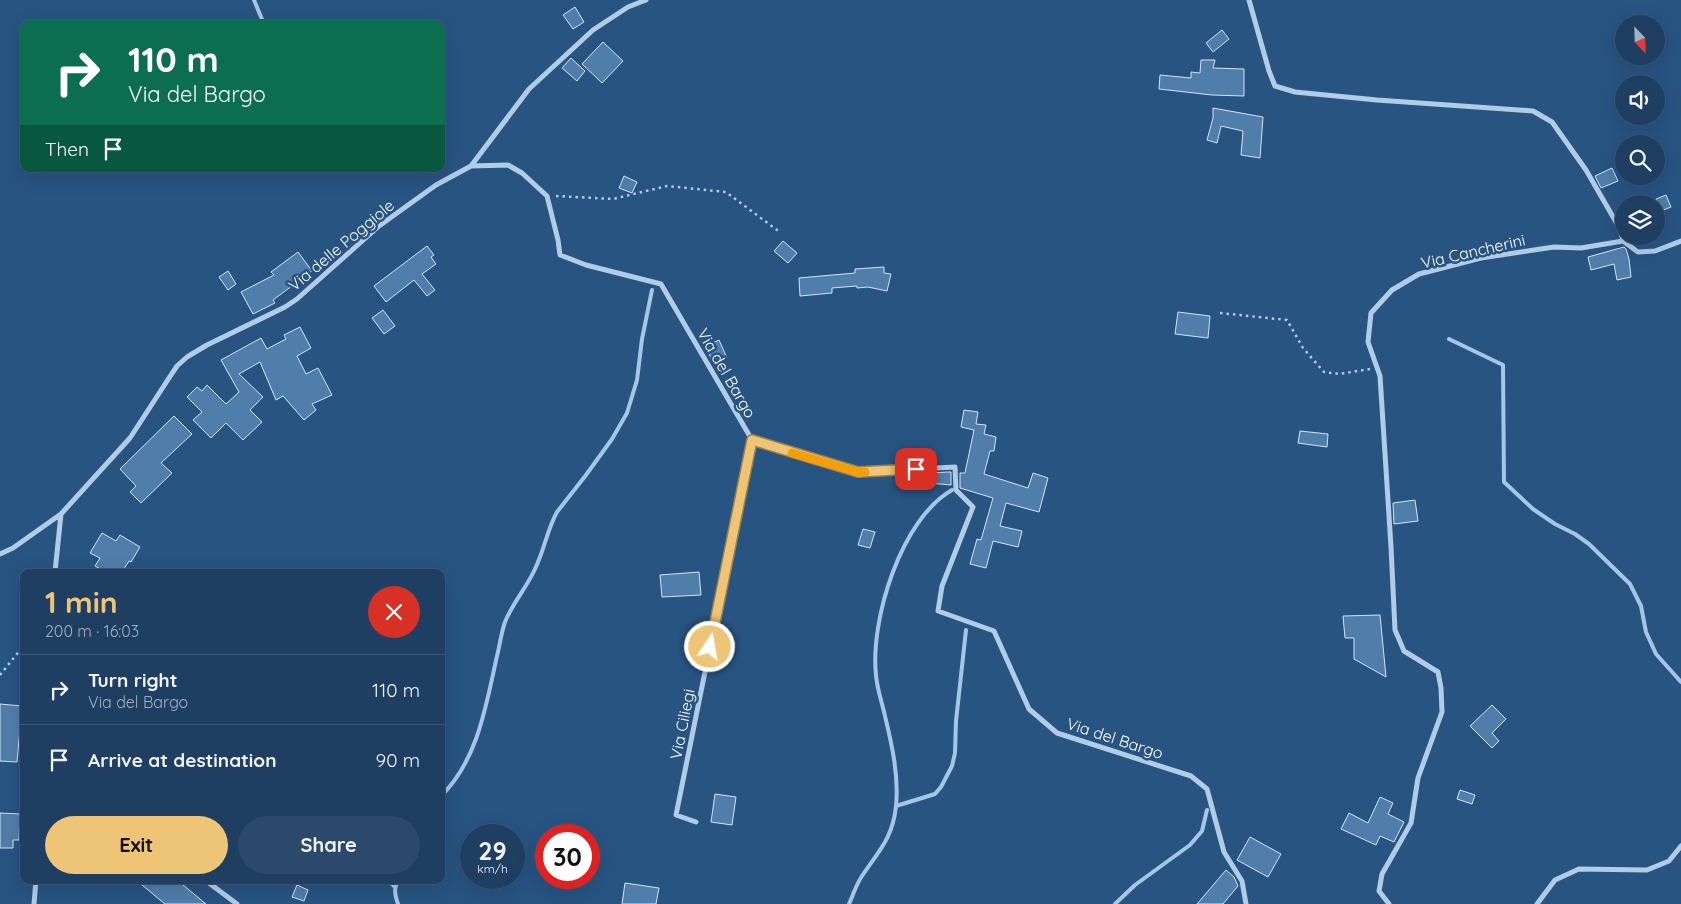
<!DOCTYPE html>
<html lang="en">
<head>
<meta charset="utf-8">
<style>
	:root { --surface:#1e3f62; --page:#2b4a6b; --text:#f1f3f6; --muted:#a1afbe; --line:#3c5877; --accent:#eec577 }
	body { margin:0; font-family:Quicksand,sans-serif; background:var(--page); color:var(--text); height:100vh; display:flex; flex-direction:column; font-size:19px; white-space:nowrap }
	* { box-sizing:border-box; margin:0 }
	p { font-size:16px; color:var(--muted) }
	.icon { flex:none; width:28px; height:28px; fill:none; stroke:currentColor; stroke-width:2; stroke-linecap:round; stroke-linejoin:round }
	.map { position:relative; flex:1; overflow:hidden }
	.side { position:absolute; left:20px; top:569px; width:425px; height:315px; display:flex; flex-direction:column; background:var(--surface); border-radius:10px; box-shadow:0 5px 20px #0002,0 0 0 1px var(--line) }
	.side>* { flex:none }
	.banner { position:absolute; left:20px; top:20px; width:425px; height:152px; border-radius:10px; box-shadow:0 5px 20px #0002,0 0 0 1px var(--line); background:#0b6e4f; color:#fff; overflow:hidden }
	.needle { width:32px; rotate:157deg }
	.controls { position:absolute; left:1615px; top:15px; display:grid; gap:10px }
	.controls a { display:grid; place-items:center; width:50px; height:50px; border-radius:50%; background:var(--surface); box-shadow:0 5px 20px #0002,0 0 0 1px var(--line); font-size:25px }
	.speed { position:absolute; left:460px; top:824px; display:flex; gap:10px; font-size:25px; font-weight:700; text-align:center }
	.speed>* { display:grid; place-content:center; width:65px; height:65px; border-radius:50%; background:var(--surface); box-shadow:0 5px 20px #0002,0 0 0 1px var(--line); line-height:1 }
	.speed small { font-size:12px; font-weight:400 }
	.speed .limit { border:8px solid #d22; background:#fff; color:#111 }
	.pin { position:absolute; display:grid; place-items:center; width:42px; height:42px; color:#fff; margin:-21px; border-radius:10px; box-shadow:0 2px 8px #0006 }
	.me { position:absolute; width:55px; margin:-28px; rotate:12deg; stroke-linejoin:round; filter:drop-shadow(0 0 4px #0008) }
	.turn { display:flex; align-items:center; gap:18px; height:105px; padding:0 25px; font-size:22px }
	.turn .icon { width:65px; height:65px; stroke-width:2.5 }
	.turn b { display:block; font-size:35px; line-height:42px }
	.then { display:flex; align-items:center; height:48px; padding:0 25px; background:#0003; gap:10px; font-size:19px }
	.round { display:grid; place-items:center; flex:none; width:52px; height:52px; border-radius:26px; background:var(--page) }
	.overview { display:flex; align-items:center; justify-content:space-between; height:85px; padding:0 25px }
	h1 { font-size:30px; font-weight:700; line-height:38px; color:var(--accent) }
	.action { display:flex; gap:10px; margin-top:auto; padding:10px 25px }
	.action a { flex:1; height:58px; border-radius:30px; background:var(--accent); color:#111; font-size:20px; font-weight:700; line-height:58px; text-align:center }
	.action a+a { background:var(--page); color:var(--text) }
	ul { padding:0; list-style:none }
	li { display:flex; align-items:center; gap:15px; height:70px; padding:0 25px; border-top:1px solid var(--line) }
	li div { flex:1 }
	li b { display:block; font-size:19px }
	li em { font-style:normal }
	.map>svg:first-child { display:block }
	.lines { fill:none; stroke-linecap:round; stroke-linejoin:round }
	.stream { stroke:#a5c7e7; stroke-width:4 }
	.building { fill:#507eaa; stroke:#d4e5f5 }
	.path { stroke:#b0cce6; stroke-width:2.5; stroke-dasharray:2.5 4; stroke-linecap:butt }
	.street { stroke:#b0cce6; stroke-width:5 }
	.route-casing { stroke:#9b804d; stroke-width:12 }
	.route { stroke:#eec577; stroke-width:9 }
	.slow { stroke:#f59e0b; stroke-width:9 }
	.labels { text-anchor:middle; stroke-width:5; stroke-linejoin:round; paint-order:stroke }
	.street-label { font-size:16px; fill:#fff; stroke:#285482 }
</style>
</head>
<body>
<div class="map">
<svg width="1681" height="904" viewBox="0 0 1681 904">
	<rect width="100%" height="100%" fill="#285482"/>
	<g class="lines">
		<!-- stream -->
		<path class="stream" d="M254,0L264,24
			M1449,339L1503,365L1504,482L1533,509L1555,524L1575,534L1589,544L1630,584L1641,606L1646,632L1656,654L1681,682
			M441,796C478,760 486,705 497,656C500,645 501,633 505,622C512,604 527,587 535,569C544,551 547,530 557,512L586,475L612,439L627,413L637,380L642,339L652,290
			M896,806L935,794L941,787L952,766L955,753L956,721L966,630
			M388,880L395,887
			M398,904C395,895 393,888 399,880
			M849,904C853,895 856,885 862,876C878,852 893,838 896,806C899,776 892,745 885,716C882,702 877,689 876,675C870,620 901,519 952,490
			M1115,904L1135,885L1190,845L1202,831L1207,810"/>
	</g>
	<!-- building -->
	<path class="building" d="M575,7L584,22L573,29L563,15Z
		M1222,30L1229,39L1213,52L1206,43Z
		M603,42L623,61L602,83L582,64Z
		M571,58L585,71L577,81L562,68Z
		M1201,60H1215L1213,68L1244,69V96L1212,95L1159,89L1160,75L1191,78V72L1200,73Z
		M1213,108L1263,117L1260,158L1241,155L1243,131L1221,126L1217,143L1207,140L1213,118Z
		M1612,168L1618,181L1601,188L1595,176Z
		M624,176L637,182L632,193L619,188Z
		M1666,195L1671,207L1656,213V199Z
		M783,241L797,253L788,263L774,251Z
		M427,246L434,255L431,257L436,264L422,274L435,290L427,296L414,280L386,302L374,286Z
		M1624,247L1626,249L1629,259L1631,277L1617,280L1614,264L1591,270L1588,257Z
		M298,252L312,271L273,300L275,303L253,314L241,292L274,275L271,272Z
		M884,267V273L891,274L887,291L868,287L857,288V286L832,288V293L800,296L799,278L855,273V269Z
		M228,271L236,284L228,290L219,277Z
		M383,310L395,326L384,334L372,318Z
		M1178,312L1210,316L1208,338L1175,334Z
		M300,327L311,348L297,356L306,374L318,368L332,395L312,404L316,410L304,420L283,396L276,400L260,362L239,374L263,397L250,410L262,422L243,440L226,423L211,438L193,420L202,412L187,397L197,387L202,391L207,385L226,404L239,392L221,360L261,338L267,349L286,339L284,335Z
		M719,340L727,358L713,363L706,346Z
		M964,410L978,412L976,424L986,425L984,434L996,437L994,451H990L984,474L1028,488L1033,473L1048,478L1039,512L1006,503L1000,526L1022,531L1018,547L993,541L986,568L970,564L977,539L981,540L993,498L960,488V473H965L974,430L961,427Z
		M174,416L192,434L161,463L172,473L141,503L130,492L136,486L120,469Z
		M1300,431L1328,434L1327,447L1298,443Z
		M948,472H951V485L929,483L930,473Z
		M1415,500L1418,521L1394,524L1393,503Z
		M863,529L875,532L870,548L858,545Z
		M102,533L116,541L120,535L140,547L131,562L129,561L122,572H106L95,566L100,558L90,553Z
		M699,572L701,595L662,597L660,575Z
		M1380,615L1386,677L1354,659V638H1345L1343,616Z
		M0,704L22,706L17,762L0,761Z
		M1492,705L1506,719L1492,733L1499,741L1492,748L1470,726Z
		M1460,790L1475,795L1472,804L1457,799Z
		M715,794L736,797L732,825L711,822Z
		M1380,797L1393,803L1388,814L1404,822L1394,842L1380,836L1376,845L1341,829L1349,813L1368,823Z
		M0,813L20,814L19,840H13V848H0Z
		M1250,837L1281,854L1268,877L1237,860Z
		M1226,870L1234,877L1238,886L1223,904H1197Z
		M136,880H177L206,904H165Z
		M625,883L659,888L656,904H622Z
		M297,885L308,890L304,901L292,897Z"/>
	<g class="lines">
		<!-- path -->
		<path class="path" d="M556,196L613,199L667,186L726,192L781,233
			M1220,313L1287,320L1303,348L1324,372L1339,374L1370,369
			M0,675L24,645"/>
		<!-- street -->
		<path class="street" d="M1249,0L1269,71L1275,86L1295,92L1377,100L1533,111L1552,122L1586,170L1620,229L1623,241L1581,248L1554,247L1481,258L1419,274L1392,290L1371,313L1368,342L1380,376L1391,547L1395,630L1404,651L1438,672L1441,688L1442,712L1418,778L1411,823L1382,874L1379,891L1389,904
			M471,166L508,165L522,173L547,196L558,240L560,255L586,265L661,284L752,440L858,472L955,467L956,490L973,507L942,586L938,611L994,631L1029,709L1057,733L1191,776L1207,789L1224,852L1242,881L1246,904
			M1623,241L1638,252L1655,251L1681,241
			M0,554L13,548L61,514L130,438L169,378L177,366L187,357L207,345L285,307L297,299L379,226L436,185L471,166L529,89L593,30L628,7L646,0
			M55,572L61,514
			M696,822L676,815L752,440
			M205,880L237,904
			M34,904L36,880
			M1537,904L1555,880L1579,869L1647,870L1669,861L1681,846"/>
	</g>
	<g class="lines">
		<!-- route casing -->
		<g class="route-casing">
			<path id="route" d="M710,647L752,440L858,472L916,469"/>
		</g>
		<!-- route -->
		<use href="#route" class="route"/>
		<!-- slow -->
		<path class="slow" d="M792,453L858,472H865"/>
	</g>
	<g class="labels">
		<!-- street labels -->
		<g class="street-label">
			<text transform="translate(341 245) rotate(-40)" y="6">Via delle Poggiole</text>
			<text transform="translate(1473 251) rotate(-13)" y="6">Via Cancherini</text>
			<text transform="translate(727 373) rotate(60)" y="6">Via del Bargo</text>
			<text transform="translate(682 724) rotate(-79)" y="6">Via Ciliegi</text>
			<text transform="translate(1115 738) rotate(18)" y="6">Via del Bargo</text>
		</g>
	</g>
</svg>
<div class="controls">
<a><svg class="needle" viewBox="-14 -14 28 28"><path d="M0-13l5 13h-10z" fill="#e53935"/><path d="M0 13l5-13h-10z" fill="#a1afbe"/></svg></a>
<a><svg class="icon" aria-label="sound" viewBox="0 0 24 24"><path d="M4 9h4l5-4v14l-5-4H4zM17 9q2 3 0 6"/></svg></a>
<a><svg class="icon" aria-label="search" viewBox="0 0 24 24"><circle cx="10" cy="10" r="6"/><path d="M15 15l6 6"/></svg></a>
<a><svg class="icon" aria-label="layers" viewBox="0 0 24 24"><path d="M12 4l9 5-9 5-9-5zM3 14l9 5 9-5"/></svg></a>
</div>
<div class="speed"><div>29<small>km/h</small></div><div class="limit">30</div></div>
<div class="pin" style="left:916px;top:469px;background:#d93025"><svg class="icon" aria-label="arrive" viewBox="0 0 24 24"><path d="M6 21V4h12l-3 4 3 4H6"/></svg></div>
<svg class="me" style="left:710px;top:647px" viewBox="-20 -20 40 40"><circle r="17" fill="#eec577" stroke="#fff" stroke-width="3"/><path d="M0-11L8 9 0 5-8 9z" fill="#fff"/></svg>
<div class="banner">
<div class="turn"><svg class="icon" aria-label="right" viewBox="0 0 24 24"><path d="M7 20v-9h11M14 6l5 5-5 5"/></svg><div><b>110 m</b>Via del Bargo</div></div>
<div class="then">Then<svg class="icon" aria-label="arrive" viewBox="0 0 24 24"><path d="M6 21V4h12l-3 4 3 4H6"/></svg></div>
</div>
<section class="side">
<div class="overview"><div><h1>1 min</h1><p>200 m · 16:03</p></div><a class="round" style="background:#d93025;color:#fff"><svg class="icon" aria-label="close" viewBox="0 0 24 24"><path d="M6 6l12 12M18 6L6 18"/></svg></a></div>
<ul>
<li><svg class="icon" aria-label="right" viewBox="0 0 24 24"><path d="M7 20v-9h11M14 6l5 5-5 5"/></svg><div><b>Turn right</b><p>Via del Bargo</p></div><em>110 m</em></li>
<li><svg class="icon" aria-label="arrive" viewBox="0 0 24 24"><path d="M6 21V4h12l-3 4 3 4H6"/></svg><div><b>Arrive at destination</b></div><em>90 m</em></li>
</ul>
<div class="action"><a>Exit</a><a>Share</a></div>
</section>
</div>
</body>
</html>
